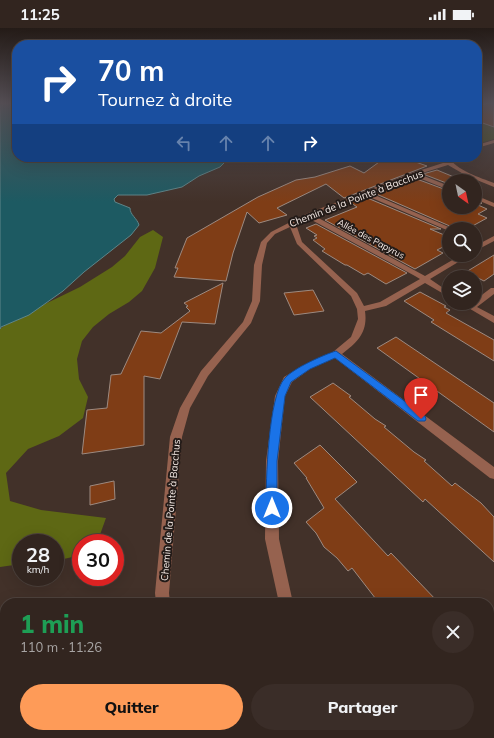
<!DOCTYPE html>
<html lang="fr">
<head>
<meta charset="utf-8">
<style>
	:root { --surface:#32251f; --page:#3a2d28; --text:#f1f3f6; --muted:#a8a5a4; --line:#4d423d; --accent:#fe9b58 }
	body { margin:0; font-family:Mulish,sans-serif; background:var(--page); color:var(--text); height:100vh; display:flex; flex-direction:column; font-size:15px; white-space:nowrap }
	* { box-sizing:border-box; margin:0 }
	p { font-size:13px; color:var(--muted) }
	.icon { flex:none; width:22px; height:22px; fill:none; stroke:currentColor; stroke-width:2; stroke-linecap:round; stroke-linejoin:round }
	.map { position:relative; flex:1; overflow:hidden }
	.panel { position:absolute; left:0px; top:570px; width:494px; height:140px; display:flex; flex-direction:column; background:var(--surface); border-radius:16px 16px 0 0; box-shadow:0 4px 16px #0002,0 0 0 1px var(--line) }
	.panel>* { flex:none }
	.hud { position:absolute; left:12px; top:12px; width:470px; height:122px; border-radius:16px; box-shadow:0 4px 16px #0002,0 0 0 1px var(--line); background:#1a4fa0; color:#fff; overflow:hidden }
	.needle { width:26px; rotate:147deg }
	.buttons { position:absolute; left:442px; top:146px; display:grid; gap:8px }
	.buttons a { display:grid; place-items:center; width:40px; height:40px; border-radius:50%; background:var(--surface); box-shadow:0 4px 16px #0002,0 0 0 1px var(--line); font-size:20px }
	.speed { position:absolute; left:12px; top:506px; display:flex; gap:8px; font-size:20px; font-weight:700; text-align:center }
	.speed>* { display:grid; place-content:center; width:52px; height:52px; border-radius:50%; background:var(--surface); box-shadow:0 4px 16px #0002,0 0 0 1px var(--line); line-height:1 }
	.speed small { font-size:10px; font-weight:400 }
	.speed .limit { border:6px solid #d22; background:#fff; color:#111 }
	.pin { position:absolute; display:grid; place-items:center; width:34px; height:34px; color:#fff; margin:-41px -17px; border-radius:50% 50% 50% 0; rotate:-45deg; box-shadow:0 0 4px #0007 }
	.pin .icon { rotate:45deg }
	.me { position:absolute; width:44px; margin:-22px; rotate:0deg; stroke-linejoin:round; filter:drop-shadow(0 0 3px #0008) }
	.turn { display:flex; align-items:center; gap:14px; height:84px; padding:0 20px; font-size:18px }
	.turn .icon { width:52px; height:52px; stroke-width:2.5 }
	.turn b { display:block; font-size:28px; line-height:34px }
	.lanes { display:flex; align-items:center; height:38px; padding:0 20px; background:#0003; justify-content:center; gap:20px; direction:ltr }
	.lanes .off { opacity:.35 }
	.round { display:grid; place-items:center; flex:none; width:42px; height:42px; border-radius:21px; background:var(--page) }
	.head { display:flex; align-items:center; justify-content:space-between; height:68px; padding:0 20px }
	h1 { font-size:24px; font-weight:800; line-height:30px; color:#1e9e55 }
	.primary-button { display:flex; gap:8px; margin-top:auto; padding:8px 20px }
	.primary-button a { flex:1; height:46px; border-radius:24px; background:var(--accent); color:#111; font-size:16px; font-weight:800; line-height:46px; text-align:center }
	.primary-button a+a { background:var(--page); color:var(--text) }
	.status { display:flex; justify-content:space-between; align-items:center; height:28px; padding:0 20px; background:var(--surface); direction:ltr }
	.status svg { height:11px; fill:currentColor }
	.map>svg:first-child { display:block }
	.green { fill:#434a18 }
	.forest { fill:#5e6814 }
	.water { fill:#1d5a62; stroke:#5e8589 }
	.building { fill:#7f3d16; stroke:#9d8a80 }
	.lines { fill:none; stroke-linecap:round; stroke-linejoin:round }
	.minor { fill:#96624f; fill-rule:evenodd }
	.route { fill:#1a73e8; stroke:#114b97 }
	.labels { text-anchor:middle; stroke-width:4; stroke-linejoin:round; paint-order:stroke }
	.far-street-label { font-size:9px; fill:#f5eae5; stroke:#231b18 }
	.street-label { font-size:10px; fill:#f5eae5; stroke:#231b18 }
</style>
</head>
<body>
<div class="status"><b>11:25</b><svg viewBox="0 0 49 12"><path d="M0 12V9h3v3zM5 12V6h3v6zM10 12V3h3v9zM15 12V0h3v12zM26 1h20v11H26zM47 4h2v5h-2z"/></svg></div>
<div class="map">
<svg width="494" height="710" viewBox="0 0 494 710">
	<rect width="100%" height="100%" fill="#423129"/>
	<!-- green -->
	<path class="green" d="M477,75H494V111L477,116Z"/>
	<!-- forest -->
	<path class="forest" d="M153,202L163,209L155,240L142,263L129,274L109,286L93,299L82,313L77,331L79,351L88,369L83,390L59,408L28,421L6,445L10,473L41,482L106,490L97,515H81V527L55,533V515H21V536L0,539V301L12,292L80,259L112,239L125,228L140,209Z"/>
	<!-- water -->
	<path class="water" d="M0,75H17V129H230L220,139L199,148L182,159L147,167H118L114,171L115,174L130,180C130,187 137,190 139,197L131,207L84,244L63,263L29,287L1,299L0,301Z"/>
	<!-- building -->
	<path class="building" d="M489,75H494V99L477,93V78Z
		M386,129L406,134L410,132L427,138L344,170L326,156L277,180L287,187L259,195L247,184L233,225L226,253L174,249L178,240H175L187,210L258,169L296,152L315,149L350,138L364,145Z
		M437,142L454,149L468,153H449V156L423,146Z
		M414,150L449,163V179H475V173L482,175L478,177L487,181L478,186L487,190L467,201H454L452,199L374,165Z
		M365,169L441,201H430L449,209V216L437,222L443,225L415,241L325,192L357,179L350,174Z
		M316,196L407,245L386,256L368,245L364,247L347,237H345L322,223L325,221L313,212L317,210L314,208L317,207L306,200Z
		M494,227V246L484,253L466,244Z
		M223,255L215,296L182,294L160,351L144,348V417L82,426L87,382L107,380L111,347L121,346L141,303L161,305L190,283L186,279L188,278L184,275Z
		M313,262L324,283L294,287L284,265Z
		M420,264L446,278L444,279L450,282L446,285L494,312V333L431,294L434,292L404,273Z
		M396,309L494,375V404L377,320Z
		M333,355L351,368L349,369L375,391L386,398L384,399L414,424L426,432L424,433L452,458L455,455L481,475L494,489V534L425,471L423,474L310,369Z
		M320,417L357,454L335,471L388,528L391,525L439,575H379L352,540L348,543L337,530L324,519L316,505L306,494L324,480L306,450H307L294,435Z
		M114,453L115,471L90,477V458Z"/>
	<g class="lines">
		<!-- minor -->
		<path class="minor" d="M494,112V115L477,120V117Z
			M443,129H449C455,142 481,150 494,155V159L467,148L448,137L419,146L449,158V162L414,148L370,165L451,200L452,201H449V203L365,167L313,187L425,248L461,227H470L430,251L449,264V269L425,255L386,278L365,283C368,304 358,314 342,326L494,439V451L490,450L335,330L310,341L292,354L285,368L278,433L279,511L293,575H279L265,511L266,433L275,368L284,349L304,337L333,324L351,309L358,291L357,281L351,268L297,216L290,199L275,206L267,215L262,237L260,273L251,295L208,348L190,380L182,409L169,565L170,575H156L155,565L170,409L180,380L201,343L243,294L252,273L254,237L261,214L271,204L306,186L412,145L446,134ZM308,190L415,248L420,251L380,274L364,278L357,265L302,214L296,196Z
			M475,167L494,175V179L475,171Z
			M494,208V213L475,223V218Z
			M491,260H494V266L477,279L494,288V295L460,275H475V272Z
			M172,705H190L192,710H174Z
			M358,705H378L380,710H360Z"/>
	</g>
	<!-- sky -->
	<linearGradient id="sky" x2="0" y2="1"><stop stop-color="#241b17"/><stop offset="0.43" stop-color="#544e54"/><stop offset="1" stop-color="#544e54" stop-opacity="0"/></linearGradient>
	<rect width="494" height="174" fill="url(#sky)"/>
	<!-- route -->
	<path class="route" d="M336,323L425,388L426,391L425,393H418L335,330L310,341L291,354L285,368L277,433V480L276,483L272,485L267,483L266,480C266,453 268,368 285,350C294,340 323,327 336,323Z"/>
	<g class="labels">
		<!-- far-street labels -->
		<g class="far-street-label">
			<text transform="translate(371 211) rotate(28)" y="3">Allée des Papyrus</text>
		</g>
		<!-- street labels -->
		<g class="street-label">
			<text transform="translate(356 170) rotate(-21)" y="4">Chemin de la Pointe à Bacchus</text>
			<text transform="translate(170 482) rotate(-85)" y="4">Chemin de la Pointe à Bacchus</text>
		</g>
	</g>
</svg>
<div class="buttons">
<a><svg class="needle" viewBox="-14 -14 28 28"><path d="M0-13l5 13h-10z" fill="#e53935"/><path d="M0 13l5-13h-10z" fill="#a8a5a4"/></svg></a>
<a><svg class="icon" aria-label="search" viewBox="0 0 24 24"><circle cx="10" cy="10" r="6"/><path d="M15 15l6 6"/></svg></a>
<a><svg class="icon" aria-label="layers" viewBox="0 0 24 24"><path d="M12 4l9 5-9 5-9-5zM3 14l9 5 9-5"/></svg></a>
</div>
<div class="speed"><div>28<small>km/h</small></div><div class="limit">30</div></div>
<div class="pin" style="left:421px;top:391px;background:#d93025"><svg class="icon" aria-label="arrive" viewBox="0 0 24 24"><path d="M6 21V4h12l-3 4 3 4H6"/></svg></div>
<svg class="me" style="left:272px;top:480px" viewBox="-20 -20 40 40"><circle r="17" fill="#1a73e8" stroke="#fff" stroke-width="3"/><path d="M0-11L8 9 0 5-8 9z" fill="#fff"/></svg>
<div class="hud">
<div class="turn"><svg class="icon" aria-label="right" viewBox="0 0 24 24"><path d="M7 20v-9h11M14 6l5 5-5 5"/></svg><div><b>70 m</b>Tournez à droite</div></div>
<div class="lanes"><svg class="icon off" aria-label="left" viewBox="0 0 24 24"><path d="M17 20v-9H6M10 6l-5 5 5 5"/></svg><svg class="icon off" aria-label="ahead" viewBox="0 0 24 24"><path d="M12 20V5M6 11l6-6 6 6"/></svg><svg class="icon off" aria-label="ahead" viewBox="0 0 24 24"><path d="M12 20V5M6 11l6-6 6 6"/></svg><svg class="icon" aria-label="right" viewBox="0 0 24 24"><path d="M7 20v-9h11M14 6l5 5-5 5"/></svg></div>
</div>
<section class="panel">
<div class="head"><div><h1>1 min</h1><p>110 m · 11:26</p></div><a class="round"><svg class="icon" aria-label="close" viewBox="0 0 24 24"><path d="M6 6l12 12M18 6L6 18"/></svg></a></div>
<div class="primary-button"><a>Quitter</a><a>Partager</a></div>
</section>
</div>
</body>
</html>
